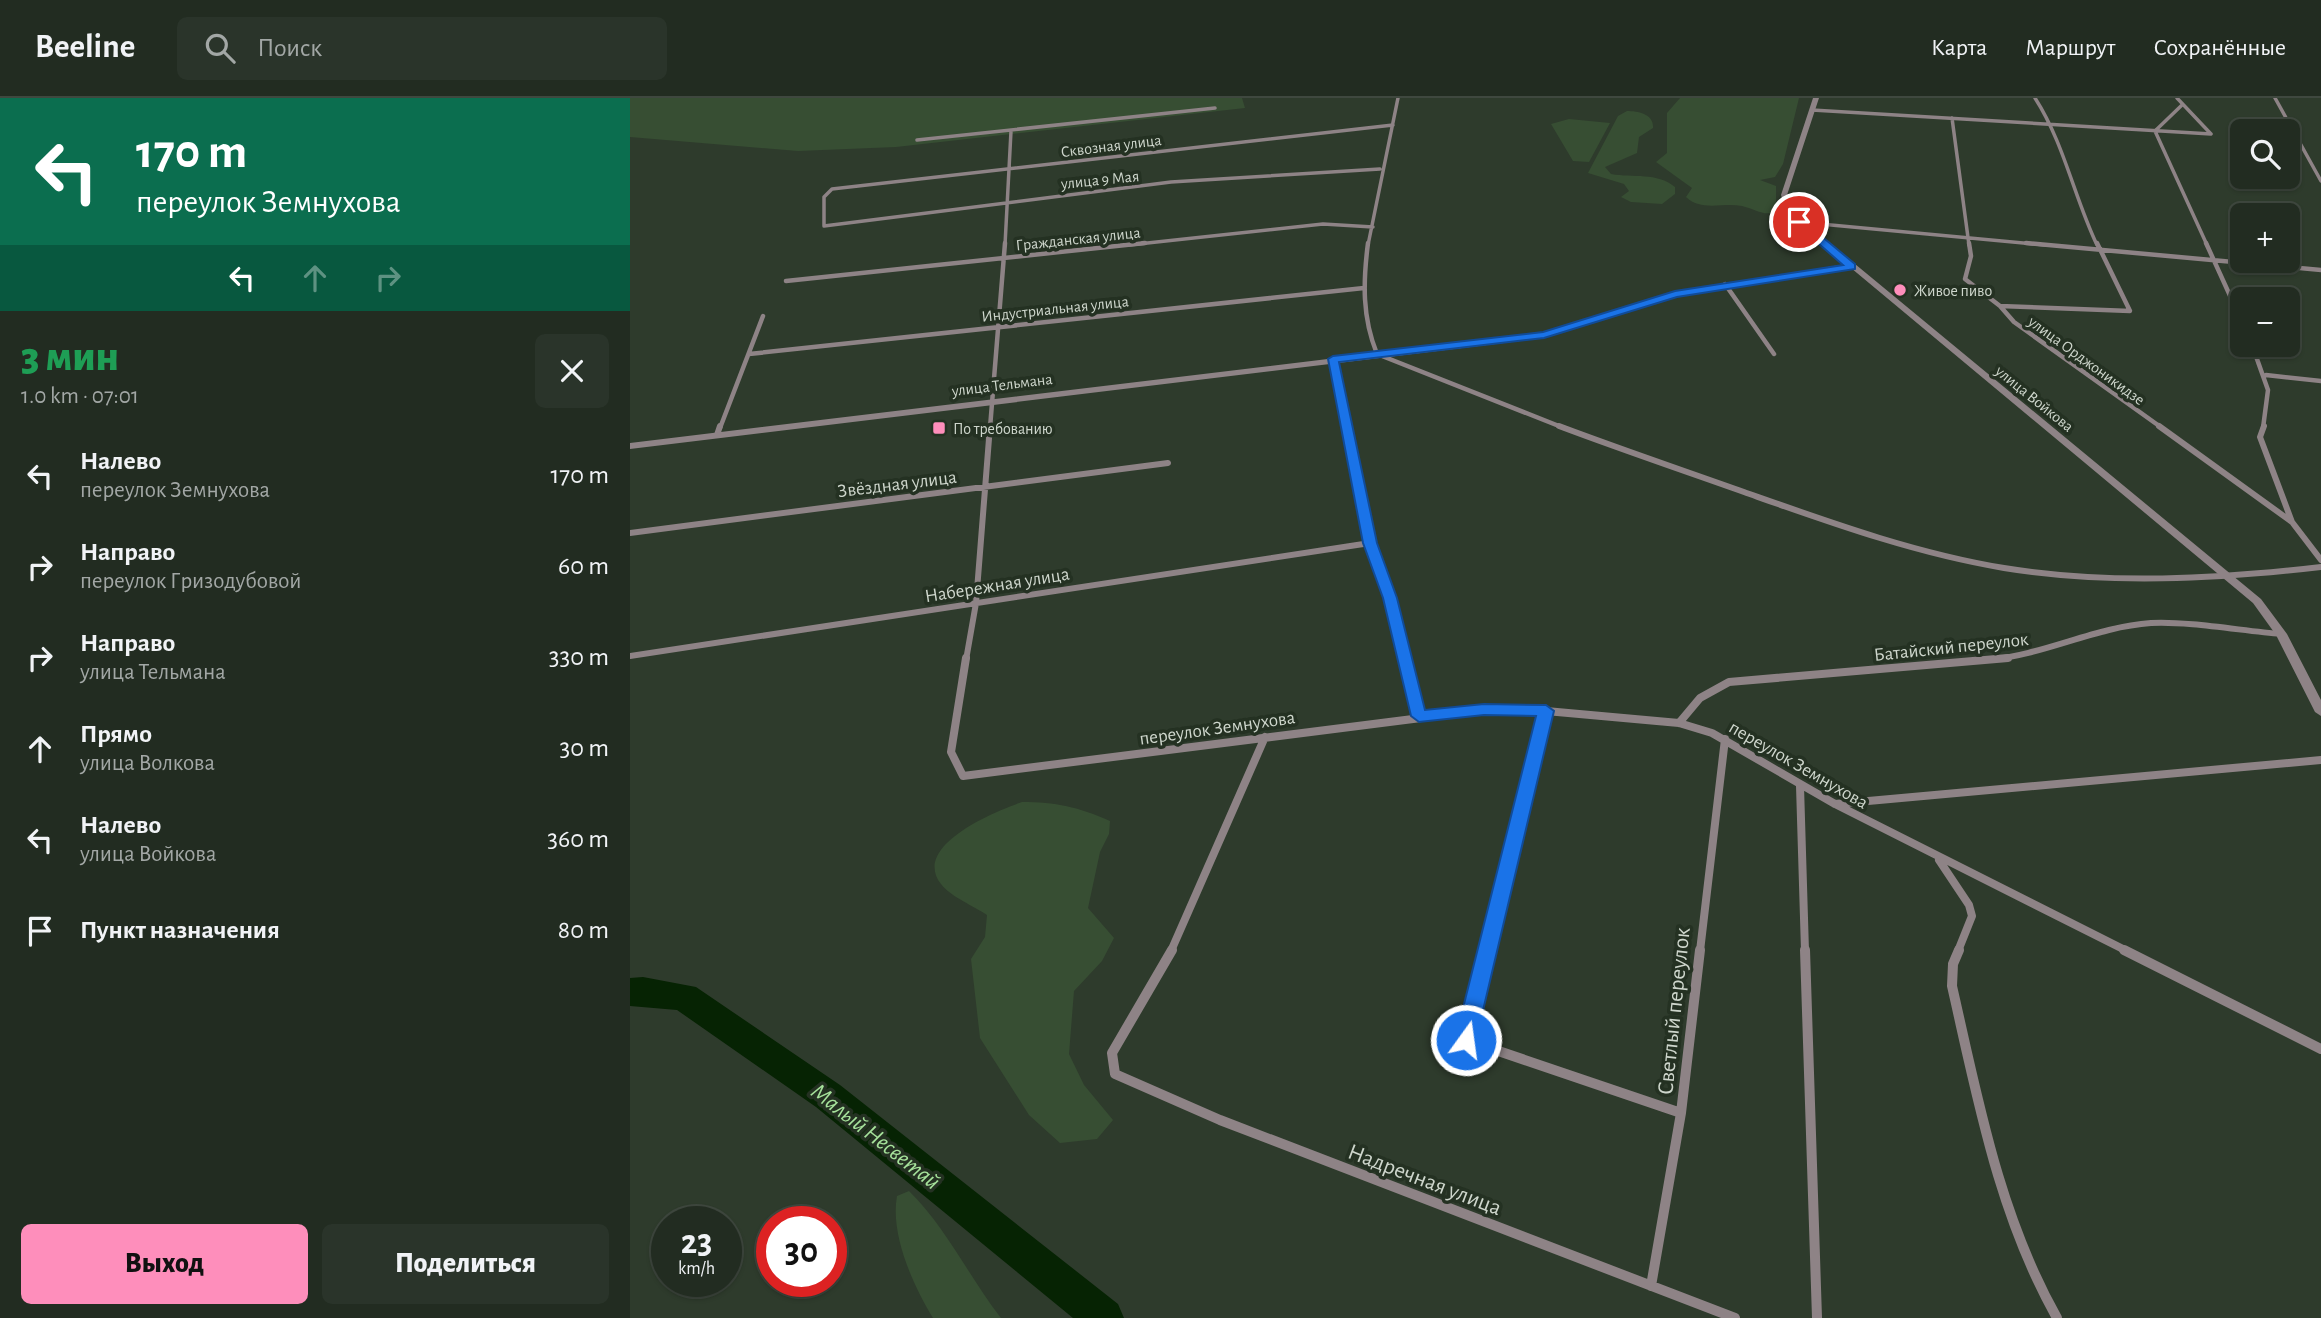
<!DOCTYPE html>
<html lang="ru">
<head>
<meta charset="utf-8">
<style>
	:root { --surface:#222c21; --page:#2a342a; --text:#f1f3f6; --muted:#a2a7a5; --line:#3f483f; --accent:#fe8ebb }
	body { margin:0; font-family:"Alegreya Sans",sans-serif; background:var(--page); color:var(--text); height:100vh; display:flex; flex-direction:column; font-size:26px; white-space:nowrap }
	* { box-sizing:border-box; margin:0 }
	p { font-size:23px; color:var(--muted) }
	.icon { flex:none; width:38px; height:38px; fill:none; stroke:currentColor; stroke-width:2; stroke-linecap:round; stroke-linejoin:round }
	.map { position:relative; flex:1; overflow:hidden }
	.panel { display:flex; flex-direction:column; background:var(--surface); width:630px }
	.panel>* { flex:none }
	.guide { background:#0b6e4f; color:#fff; overflow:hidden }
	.controls { position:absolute; left:1600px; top:21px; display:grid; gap:14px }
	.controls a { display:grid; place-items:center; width:70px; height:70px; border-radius:10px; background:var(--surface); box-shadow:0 2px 5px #0004,0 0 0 2px var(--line); font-size:35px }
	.speed { position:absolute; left:21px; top:1108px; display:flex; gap:14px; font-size:35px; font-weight:700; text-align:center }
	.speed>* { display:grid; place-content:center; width:91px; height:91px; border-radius:50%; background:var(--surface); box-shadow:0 2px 5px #0004,0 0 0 2px var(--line); line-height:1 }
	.speed small { font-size:18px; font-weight:400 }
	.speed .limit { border:10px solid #d22; background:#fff; color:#111 }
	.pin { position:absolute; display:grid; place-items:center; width:60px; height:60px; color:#fff; margin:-30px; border:4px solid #fff; border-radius:50%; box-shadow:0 2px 7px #0007 }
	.me { position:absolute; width:77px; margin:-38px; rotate:14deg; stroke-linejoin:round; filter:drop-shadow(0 0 5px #0008) }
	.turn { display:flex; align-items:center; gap:24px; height:147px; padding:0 21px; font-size:32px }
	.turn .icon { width:91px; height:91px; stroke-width:2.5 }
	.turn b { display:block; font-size:49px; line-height:60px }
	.lanes { display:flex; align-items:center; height:66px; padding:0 21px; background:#0003; justify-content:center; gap:35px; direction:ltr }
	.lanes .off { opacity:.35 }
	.round { display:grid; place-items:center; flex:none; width:74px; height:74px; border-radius:10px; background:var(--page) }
	.headline { display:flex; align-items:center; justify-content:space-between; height:119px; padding:0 21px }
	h1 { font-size:42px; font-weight:800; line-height:52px; color:#1e9e55 }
	.action { display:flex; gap:14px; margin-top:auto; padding:14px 21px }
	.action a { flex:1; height:80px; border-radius:10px; background:var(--accent); color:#111; font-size:28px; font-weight:800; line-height:80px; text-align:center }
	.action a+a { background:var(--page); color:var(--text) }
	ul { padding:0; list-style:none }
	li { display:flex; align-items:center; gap:21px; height:91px; padding:0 21px }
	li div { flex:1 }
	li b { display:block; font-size:26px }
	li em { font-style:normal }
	header { display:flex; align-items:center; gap:42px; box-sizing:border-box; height:98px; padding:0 35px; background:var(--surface); border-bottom:2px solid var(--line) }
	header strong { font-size:33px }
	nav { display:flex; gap:38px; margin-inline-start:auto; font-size:24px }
	.search { width:490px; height:63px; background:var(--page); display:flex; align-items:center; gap:18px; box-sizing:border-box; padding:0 24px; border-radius:10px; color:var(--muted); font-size:26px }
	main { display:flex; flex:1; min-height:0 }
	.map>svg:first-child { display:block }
	.green { fill:#374e33 }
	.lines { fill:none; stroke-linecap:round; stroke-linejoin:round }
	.river { fill:#062303; fill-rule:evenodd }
	.minor-far4 { stroke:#8e8386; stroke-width:3.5 }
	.minor-far3 { stroke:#8e8386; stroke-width:4.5 }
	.minor-far2 { stroke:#8e8386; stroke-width:6 }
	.minor-far1 { stroke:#8e8386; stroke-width:8 }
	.minor { stroke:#8e8386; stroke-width:10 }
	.tertiary { fill:#8e8386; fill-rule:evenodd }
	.route { fill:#1a73e8; stroke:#114b97; stroke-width:2 }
	.poi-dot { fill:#fe8ebb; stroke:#243122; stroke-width:2.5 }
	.labels { text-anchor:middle; stroke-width:7; stroke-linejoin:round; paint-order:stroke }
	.far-street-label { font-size:16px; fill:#ced6cc; stroke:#243122 }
	.far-poi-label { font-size:16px; fill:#ced6cc; stroke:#243122; text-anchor:start }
	.street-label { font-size:19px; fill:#ced6cc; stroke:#243122 }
	.near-street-label { font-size:23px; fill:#ced6cc; stroke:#243122 }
	.near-water-label { font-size:24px; font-style:italic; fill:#a6e29b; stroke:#243122 }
</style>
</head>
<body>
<header>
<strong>Beeline</strong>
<div class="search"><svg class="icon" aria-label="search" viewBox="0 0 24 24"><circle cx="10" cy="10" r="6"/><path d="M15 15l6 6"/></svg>Поиск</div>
<nav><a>Карта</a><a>Маршрут</a><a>Сохранённые</a></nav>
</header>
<main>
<section class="panel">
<div class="guide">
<div class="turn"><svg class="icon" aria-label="left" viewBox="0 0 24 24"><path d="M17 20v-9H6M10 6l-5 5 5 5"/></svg><div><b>170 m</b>переулок Земнухова</div></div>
<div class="lanes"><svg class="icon" aria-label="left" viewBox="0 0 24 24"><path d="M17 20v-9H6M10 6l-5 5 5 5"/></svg><svg class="icon off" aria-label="ahead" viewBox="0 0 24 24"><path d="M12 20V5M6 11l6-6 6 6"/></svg><svg class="icon off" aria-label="right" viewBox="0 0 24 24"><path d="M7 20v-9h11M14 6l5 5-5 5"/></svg></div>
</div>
<div class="headline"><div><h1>3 мин</h1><p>1.0 km · 07:01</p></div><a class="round"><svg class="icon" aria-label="close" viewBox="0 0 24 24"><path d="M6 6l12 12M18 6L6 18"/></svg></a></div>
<ul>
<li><svg class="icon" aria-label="left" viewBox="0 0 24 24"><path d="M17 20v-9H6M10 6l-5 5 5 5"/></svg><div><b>Налево</b><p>переулок Земнухова</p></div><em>170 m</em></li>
<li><svg class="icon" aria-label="right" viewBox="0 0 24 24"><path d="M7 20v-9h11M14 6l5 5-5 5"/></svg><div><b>Направо</b><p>переулок Гризодубовой</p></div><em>60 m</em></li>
<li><svg class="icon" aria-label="right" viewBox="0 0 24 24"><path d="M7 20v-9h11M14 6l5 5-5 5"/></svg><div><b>Направо</b><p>улица Тельмана</p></div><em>330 m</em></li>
<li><svg class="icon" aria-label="ahead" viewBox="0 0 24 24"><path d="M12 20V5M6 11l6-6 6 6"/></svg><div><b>Прямо</b><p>улица Волкова</p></div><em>30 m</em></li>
<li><svg class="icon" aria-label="left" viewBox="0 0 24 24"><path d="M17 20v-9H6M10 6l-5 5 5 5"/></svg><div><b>Налево</b><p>улица Войкова</p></div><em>360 m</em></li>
<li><svg class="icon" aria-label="arrive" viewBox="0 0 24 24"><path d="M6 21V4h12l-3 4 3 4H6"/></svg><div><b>Пункт назначения</b></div><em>80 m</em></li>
</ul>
<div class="action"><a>Выход</a><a>Поделиться</a></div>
</section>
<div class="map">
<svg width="1691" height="1220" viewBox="0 0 1691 1220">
	<rect width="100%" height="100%" fill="#2e3b2c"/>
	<!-- green -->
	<path class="green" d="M0,0H612L615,10L266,49L168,53L0,39Z
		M1050,0H1169L1153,66L1145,79L1130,82L1146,88V105L1150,113C1133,119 1128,112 1112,108C1093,104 1072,114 1056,99L1062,90L1026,64L1037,55V15Z
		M997,13C1008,13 1024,16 1023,30L1009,39L1007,55L975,69L981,76C1003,80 1027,74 1045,89V96L1032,106L1001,104L991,99L999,93L994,86L958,75L988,18Z
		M939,21L980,25L959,64L943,63L921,26Z
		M392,704C425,704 449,709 480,723L479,736L470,754L458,810L484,840L472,863L444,893L439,956L454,987L483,1022L467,1041L430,1045L399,1017L350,940L341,861L355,839L357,817C344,808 321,799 311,786C281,748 365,713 392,704Z
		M279,1093C316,1129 339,1179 371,1220H303C283,1187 260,1137 267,1098Z"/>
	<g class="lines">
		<!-- river -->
		<path class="river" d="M13,879L66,889L210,987L488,1206L494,1220H443L186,1009L47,912L0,908V880Z"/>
		<!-- minor-far4 -->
		<path class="minor-far4" d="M1405,0C1434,45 1444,99 1467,147
			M1547,0L1581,36
			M1645,0L1691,83
			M1552,7L1525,33L1577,147
			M1182,12L1581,36
			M1322,20L1339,147
			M287,42L585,10
			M750,71L541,84L194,128V99L202,91L763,27
			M1169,124L1415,147
			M375,147L381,33
			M499,147L693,126L743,129
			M738,147L768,0"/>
		<!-- minor-far3 -->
		<path class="minor-far3" d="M738,145C733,184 732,219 747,256L934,330
			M1339,145L1341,158L1335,181L1370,208L1384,224L1532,330
			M1396,145L1691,172
			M1576,145L1612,224
			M156,183L515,145
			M1095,186L1144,256
			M1370,208L1500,213L1467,145
			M1622,247L1638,292L1633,330
			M119,256L734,190
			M703,261L717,330
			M1636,277L1691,283
			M90,330L133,218
			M360,330L375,145"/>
		<!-- minor-far2 -->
		<path class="minor-far2" d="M717,328L740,445L760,500L775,562
			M929,328C990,351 1052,372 1114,394C1199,424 1284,455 1374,470C1479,487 1586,481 1691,469
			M1529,328L1662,424L1691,462
			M1634,328L1630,339L1662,424
			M87,337L90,328
			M0,435L538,365
			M0,558L740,445
			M336,562L346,505L360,328
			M1358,562C1414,557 1465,529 1521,525C1558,523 1613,533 1651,536"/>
		<!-- minor-far1 -->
		<path class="minor-far1" d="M336,560L321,654L333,678L854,612L916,613L1049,625L1082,635L1205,706L1497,853
			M775,560L789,618
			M1049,625L1070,600L1099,584L1378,560
			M1170,688L1175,853
			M1205,706L1691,662
			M1309,762L1339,807L1342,818L1328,853
			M541,853L635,639
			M858,853L916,613
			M1070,853L1095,641"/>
		<!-- minor -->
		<path class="minor" d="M542,852L482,955L485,976L590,1022L1105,1220
			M858,852L836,942L1051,1015
			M1175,852L1187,1220
			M1329,852L1323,866L1322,888C1348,1002 1369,1117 1427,1220
			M1494,852L1691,951
			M1021,1188L1051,1015L1070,852"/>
		<!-- tertiary -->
		<path class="tertiary" d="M1183,0H1189L1157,97L1162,114L1631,501L1657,536L1691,602V618L1685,614L1646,537L1623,505L1221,170L1046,198L914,240L0,351V345L913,235L1045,194L1216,166L1157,116L1151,97Z"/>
	</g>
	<!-- route -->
	<path class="route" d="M1166,122H1172L1225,166V171L1047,199L914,240L709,264L747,445L767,500L795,612L854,606L916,607L924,613L846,942L843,948L836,951L828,948L825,942L906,618L854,617L789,624L781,618L753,500L733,445L698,261L703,258L913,234L1045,193L1213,167L1166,126Z"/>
	<!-- markers -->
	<g class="poi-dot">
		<circle cx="1270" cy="192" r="7"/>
		<rect x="302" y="323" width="14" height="14" rx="3.5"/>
	</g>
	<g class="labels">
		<!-- far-street labels -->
		<g class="far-street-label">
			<text transform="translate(481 47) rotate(-7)" y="6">Сквозная улица</text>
			<text transform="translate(470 81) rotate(-6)" y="6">улица 9 Мая</text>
			<text transform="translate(448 140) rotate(-6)" y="6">Гражданская улица</text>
			<text transform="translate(425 210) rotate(-6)" y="6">Индустриальная улица</text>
			<text transform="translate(1457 262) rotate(36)" y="6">улица Орджоникидзе</text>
			<text transform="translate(372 286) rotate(-7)" y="6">улица Тельмана</text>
			<text transform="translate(1405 300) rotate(39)" y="6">улица Войкова</text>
		</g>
		<!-- far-poi labels -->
		<g class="far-poi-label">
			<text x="1284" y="198">Живое пиво</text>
			<text x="323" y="336">По требованию</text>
		</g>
		<!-- street labels -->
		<g class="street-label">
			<text transform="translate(267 385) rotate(-7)" y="7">Звёздная улица</text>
			<text transform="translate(367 486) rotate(-9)" y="7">Набережная улица</text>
			<text transform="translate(1321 548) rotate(-6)" y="7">Батайский переулок</text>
			<text transform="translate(587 629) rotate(-8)" y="7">переулок Земнухова</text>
			<text transform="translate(1169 666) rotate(30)" y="7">переулок Земнухова</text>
		</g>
		<!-- near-street labels -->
		<g class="near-street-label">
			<text transform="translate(1043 913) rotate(-84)" y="8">Светлый переулок</text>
			<text transform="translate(795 1081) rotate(21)" y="8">Надречная улица</text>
		</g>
		<!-- near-water labels -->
		<g class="near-water-label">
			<text transform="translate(246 1038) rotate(38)" y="8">Малый Несветай</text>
		</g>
	</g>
</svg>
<div class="controls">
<a><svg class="icon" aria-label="search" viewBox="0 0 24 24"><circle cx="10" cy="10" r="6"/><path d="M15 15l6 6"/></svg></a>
<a>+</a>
<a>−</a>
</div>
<div class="speed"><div>23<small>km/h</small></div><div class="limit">30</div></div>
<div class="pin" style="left:1169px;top:124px;background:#d93025"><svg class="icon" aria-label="arrive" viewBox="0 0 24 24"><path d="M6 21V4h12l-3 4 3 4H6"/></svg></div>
<svg class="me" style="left:836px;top:942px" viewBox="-20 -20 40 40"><circle r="17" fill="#1a73e8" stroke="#fff" stroke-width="3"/><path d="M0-11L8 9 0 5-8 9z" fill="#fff"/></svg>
</div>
</main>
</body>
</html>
